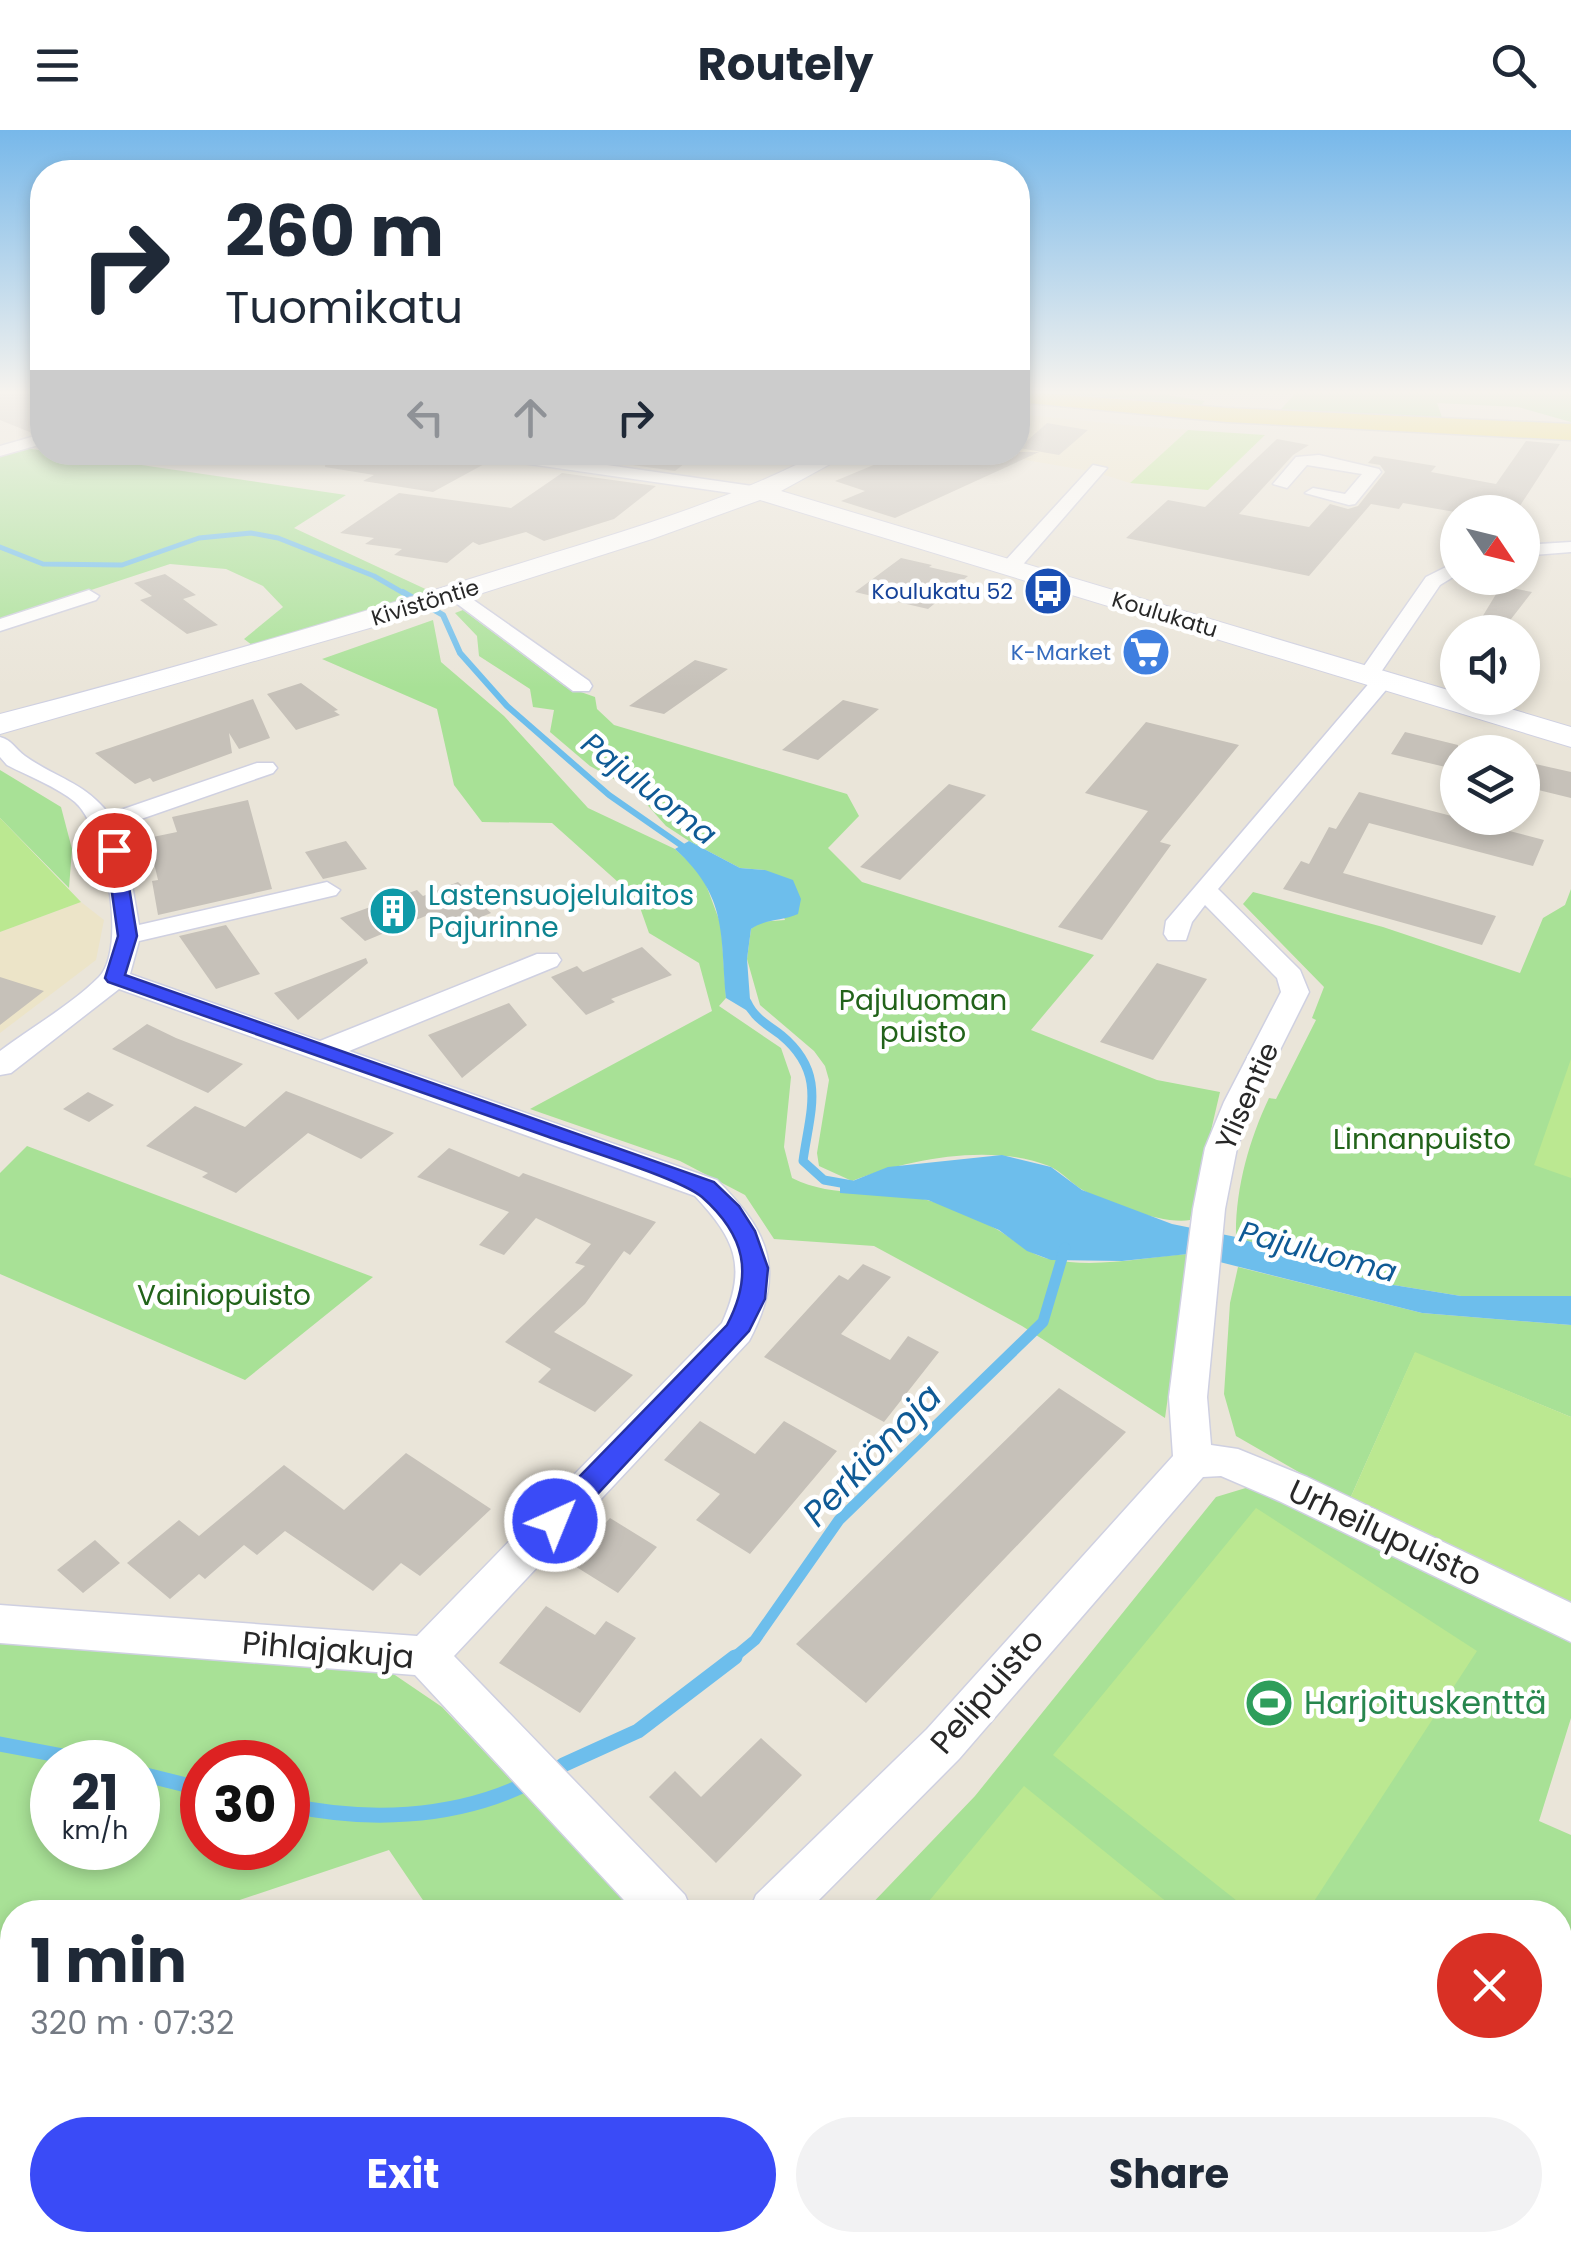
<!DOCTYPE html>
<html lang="en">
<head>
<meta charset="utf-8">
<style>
	:root { --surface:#fff; --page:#f2f2f3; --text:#1f2937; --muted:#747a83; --accent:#3a4bf7 }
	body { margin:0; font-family:Poppins,sans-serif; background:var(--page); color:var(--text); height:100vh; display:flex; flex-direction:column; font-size:38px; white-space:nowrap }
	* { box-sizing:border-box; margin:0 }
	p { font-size:32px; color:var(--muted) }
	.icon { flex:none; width:55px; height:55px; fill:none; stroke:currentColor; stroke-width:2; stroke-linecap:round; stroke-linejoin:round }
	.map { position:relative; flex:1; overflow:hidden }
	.side { position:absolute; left:0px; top:1770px; width:1572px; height:352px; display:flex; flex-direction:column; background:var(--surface); border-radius:40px 40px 0 0; box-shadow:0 5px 15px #0003 }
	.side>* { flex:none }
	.top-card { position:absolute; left:30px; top:30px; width:1000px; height:305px; border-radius:40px; box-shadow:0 5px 15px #0003; background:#fff; color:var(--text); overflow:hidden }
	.needle { width:65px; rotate:125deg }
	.buttons { position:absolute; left:1440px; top:365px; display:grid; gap:20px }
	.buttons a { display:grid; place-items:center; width:100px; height:100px; border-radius:50%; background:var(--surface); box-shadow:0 5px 15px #0003; font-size:50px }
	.speed { position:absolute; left:30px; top:1610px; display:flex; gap:20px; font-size:50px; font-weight:700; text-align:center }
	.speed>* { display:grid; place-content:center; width:130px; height:130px; border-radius:50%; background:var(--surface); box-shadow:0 5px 15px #0003; line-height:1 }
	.speed small { font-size:25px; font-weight:400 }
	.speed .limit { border:15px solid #d22; background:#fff; color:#111 }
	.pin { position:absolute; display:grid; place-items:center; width:85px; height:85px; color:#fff; margin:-42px; border:5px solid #fff; border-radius:50%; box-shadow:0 2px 10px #0007 }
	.me { position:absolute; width:110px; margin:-55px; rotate:44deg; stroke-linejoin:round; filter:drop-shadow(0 0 8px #0008) }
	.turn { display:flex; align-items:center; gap:35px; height:210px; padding:0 30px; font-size:45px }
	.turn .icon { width:130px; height:130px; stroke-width:2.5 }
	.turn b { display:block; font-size:70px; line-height:85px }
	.lanes { display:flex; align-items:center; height:95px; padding:0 30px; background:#0003; justify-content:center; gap:50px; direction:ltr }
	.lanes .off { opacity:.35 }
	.round { display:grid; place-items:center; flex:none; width:105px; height:105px; border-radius:52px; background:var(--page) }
	.overview { display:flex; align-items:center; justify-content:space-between; height:170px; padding:0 30px }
	h1 { font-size:60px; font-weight:700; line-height:75px }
	.action { display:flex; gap:20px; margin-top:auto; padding:20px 30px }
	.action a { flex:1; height:115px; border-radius:60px; background:var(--accent); color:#fff; font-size:40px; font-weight:700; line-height:115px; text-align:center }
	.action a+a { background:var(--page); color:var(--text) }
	header { display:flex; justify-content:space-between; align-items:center; height:130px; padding:0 30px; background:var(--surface); font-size:45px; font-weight:700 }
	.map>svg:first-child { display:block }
	.education { fill:#ece4c8 }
	.green { fill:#a8e196; fill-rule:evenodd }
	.pitch { fill:#bbe891 }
	.water { fill:#6dbeec }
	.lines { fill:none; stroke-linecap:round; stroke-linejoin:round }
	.stream-far4 { stroke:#6dbeec; stroke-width:5 }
	.stream-far3 { stroke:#6dbeec; stroke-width:6 }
	.stream-far2 { stroke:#6dbeec; stroke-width:9 }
	.stream-far1 { stroke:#6dbeec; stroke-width:11 }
	.stream { stroke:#6dbeec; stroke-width:15 }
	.building { fill:#c6c1b9 }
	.street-casing { stroke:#cfd0e1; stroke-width:3 }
	.secondary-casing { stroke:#cfd0e1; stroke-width:2 }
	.primary-casing { stroke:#c7c7c7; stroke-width:3 }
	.street { fill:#fff; fill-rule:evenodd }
	.secondary { fill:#fff; fill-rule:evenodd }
	.primary { fill:#eeda5b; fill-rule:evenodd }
	.route { fill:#3a4bf7; stroke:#2631a1; stroke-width:2.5 }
	.labels { text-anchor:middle; stroke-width:9; stroke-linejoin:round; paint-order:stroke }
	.far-transit-label { font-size:22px; fill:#164399; stroke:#fff; text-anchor:end }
	.far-street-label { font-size:22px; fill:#282828; stroke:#fff }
	.far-shop-label { font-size:22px; fill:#366cbe; stroke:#fff; text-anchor:end }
	.culture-label { font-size:28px; fill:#0d838f; stroke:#fff; text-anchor:start }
	.park-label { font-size:28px; fill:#22631a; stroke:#fff }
	.street-label { font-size:28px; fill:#282828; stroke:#fff }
	.water-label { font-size:30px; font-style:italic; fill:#0f5a95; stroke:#fff }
	.near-street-label { font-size:32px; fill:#282828; stroke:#fff }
	.near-leisure-label { font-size:32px; fill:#27864d; stroke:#fff; text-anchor:start }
	.near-water-label { font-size:35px; font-style:italic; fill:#0f5a95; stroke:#fff }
</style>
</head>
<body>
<header><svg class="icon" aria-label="menu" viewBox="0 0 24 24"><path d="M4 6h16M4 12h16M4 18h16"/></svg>Routely<svg class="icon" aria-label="search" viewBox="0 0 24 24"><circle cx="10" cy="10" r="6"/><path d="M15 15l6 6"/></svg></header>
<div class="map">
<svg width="1571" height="2121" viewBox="0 0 1571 2121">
	<rect width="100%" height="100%" fill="#eae5d9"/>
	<!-- education -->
	<path class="education" d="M1018,284L1125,295L1188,300L1130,353L1095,342L985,323L1018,322Z
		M81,772L104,790L96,830L0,903V802Z"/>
	<!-- green -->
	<path class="green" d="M1032,261H1143L1205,271L1198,278Z
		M1297,261H1571V292L1518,277L1437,273L1444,293L1277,284Z
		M25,318L346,365L294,398L434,463L256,518L244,509L283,477L263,456L226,439L170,434L0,490V325Z
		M463,480L564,556L595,567L597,579L614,595L847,664L859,686L828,718L862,752L1094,825L1031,900L1157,950L1220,962L1190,1090C1164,1095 1105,1073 1081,1059C1070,1052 1061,1041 1049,1036C990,1013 909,1029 852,1051L819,1036L817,1023L829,950L825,936L814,921L760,875L747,829L751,799L760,792L785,790L765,740L740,738L689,711L666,696L634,660L590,636L550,602L554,580L533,577L530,559L479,526L477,506L455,483Z
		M433,490L441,532L504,586L588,678L675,719L702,744L721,795L726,868L719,876L781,918L791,947L784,1017L792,1048C835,1070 882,1057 927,1070C950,1076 977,1088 998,1100C1016,1110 1029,1125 1050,1129C1095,1139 1144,1127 1188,1124L1165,1288L1022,1196L874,1116L774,1109L745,1065L680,1031L530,979L712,881L699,833L649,803L637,769L552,693L482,692L454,655L437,579L322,529Z
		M0,640L61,677L72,719L69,758L0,688Z
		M1571,759V1166H1461L1375,1152L1236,1107C1235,1060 1249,1010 1269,968L1276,969L1316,890L1312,888L1324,857L1243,774L1253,762L1383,797L1520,843L1543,788L1565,775Z
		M27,1016L373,1147L245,1250L0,1144V1043Z
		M1238,1137L1422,1183L1571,1195V1287L1415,1223L1349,1371L1236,1306L1224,1264L1230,1173Z
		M1249,1357L1571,1513V1588L1539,1691L1571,1705V1899L1560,1903V1782H864L975,1666L1216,1367Z
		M0,1512L389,1541L442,1577L630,1776V1782H431L389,1720L204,1782H12V1847L0,1852ZM52,1632H138V1718H52ZM202,1632H288V1718H202Z
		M800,2110H1398L1396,2121H811Z"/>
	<!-- pitch -->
	<path class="pitch" d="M1188,300L1265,305L1208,360L1130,353Z
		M0,688L81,772L0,802Z
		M1571,929V1048L1534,1035Z
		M1415,1222L1571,1287V1472L1349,1371Z
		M1256,1378L1477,1521L1307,1782H1251L1053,1625Z
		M1024,1656L1179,1782H920Z
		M1571,1927V2066L1560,2078V1934Z
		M856,2110H1093L1086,2121H866Z
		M1426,2110H1542L1537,2121H1424Z"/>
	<!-- water -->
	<path class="water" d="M689,711L740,738L765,740L793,750L801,769L798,784C782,791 765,789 751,799L747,829L751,883L726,868C720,803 728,767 675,719Z
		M1002,1025L1051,1037L1082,1060L1172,1094L1236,1107L1375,1152L1461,1166H1571V1195L1422,1183L1188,1124L1122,1131L1051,1130L1027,1121L999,1100L928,1070L840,1063V1056L888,1037Z"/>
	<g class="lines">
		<!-- stream-far4 -->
		<path class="stream-far4" d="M0,417L43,434L122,435L199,408L251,403L278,408L374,446L407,465"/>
		<!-- stream-far3 -->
		<path class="stream-far3" d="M403,462L443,485L460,523L507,576L609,665L688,720"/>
		<!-- stream-far2 -->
		<path class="stream-far2" d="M747,872C754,888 768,895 781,905C827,943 810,980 803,1031L824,1050L852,1055"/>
		<!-- stream-far1 -->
		<path class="stream-far1" d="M732,1529L755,1510L839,1390L1043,1192L1065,1118"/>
		<!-- stream -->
		<path class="stream" d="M0,1614L95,1632
			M563,1635L638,1601L735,1527
			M138,1643L202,1659
			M288,1675C366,1692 451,1689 524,1655"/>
	</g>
	<!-- building -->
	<path class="building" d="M0,261H42V301L32,303L0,290Z
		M1047,293L1088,300L1059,325L1019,318Z
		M1277,309L1309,315L1293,325L1239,384L1309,397L1330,374L1348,379L1358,376L1385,342L1380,335L1368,333L1374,326L1436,336L1431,342L1496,354L1526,311L1560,314L1516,382H1455L1403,373L1399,379L1371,374L1309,446L1126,408L1168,370L1205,377Z
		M326,322H468L488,332L433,362L363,351L374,345L325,337Z
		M591,322H699L675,341L583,328Z
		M905,322H1039L895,388L841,371L865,361L835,351Z
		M562,343L656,356L614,389L544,411L526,402L479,415L473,412L447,433L394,425L402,419L365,414L374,408L340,403L399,363L511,378Z
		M901,428L932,435L929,437L968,446L928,479L855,462Z
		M165,444L196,465L183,469L218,495L187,504L140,470L152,466L134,453Z
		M1501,456L1532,462L1501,502H1473Z
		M695,530L728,539L664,584L629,576Z
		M301,553L338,580L334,581L340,585L296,600L267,564Z
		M253,569L270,608L239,619L229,603L232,623L153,652L150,648L135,654L95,623Z
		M843,570L879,579L818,630L782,620Z
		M1146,592L1239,615L1160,712L1171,715L1102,810L1058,797L1148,681L1085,663Z
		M1405,602L1458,615V640L1391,624Z
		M1522,631L1571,642V668L1522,656Z
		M949,654L986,665L900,750L860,737Z
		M1359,662L1544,710L1533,736L1369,693L1343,743L1496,786L1482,815L1283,759L1301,731L1309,734L1329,697L1336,699Z
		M248,670L272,759L158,785L152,751L158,750L148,708L177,702L172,687Z
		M346,711L367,739L323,749L305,722Z
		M458,752L491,783L474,790L479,796L454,806L428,785L365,811L340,788L417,760L423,766Z
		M226,795L260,844L216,859L179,806Z
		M642,817L672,845L611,869L615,872L586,885L551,847L577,836L583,842Z
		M366,828L368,833L298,890L274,863Z
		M1157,833L1207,849L1153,930L1100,912Z
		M0,847L44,861L0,895Z
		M509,873L527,895L462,948L428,905Z
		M147,894L176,908L243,934L208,963L112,919Z
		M286,961L394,1003L361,1029L308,1003L236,1063L202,1047L208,1043L146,1016L195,976L245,997Z
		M88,962L114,975L89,992L63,979Z
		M449,1018L519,1047L523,1043L656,1092L630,1125L624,1121L585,1174L554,1202L633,1245L595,1282L538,1252L551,1239L505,1212L585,1136L575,1133L591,1114L536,1088L504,1125L479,1115L509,1082L417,1047Z
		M863,1134L891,1147L841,1204L890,1230L908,1206L939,1222L884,1292L764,1227L839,1145L848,1150Z
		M1059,1258L1126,1302L866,1573L796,1514Z
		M700,1291L755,1324L784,1291L837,1321L750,1424L696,1390L720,1364L664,1330Z
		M406,1323L491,1379L420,1446L401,1433L373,1461L285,1401L257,1425L244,1415L205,1449L199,1444L170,1469L127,1433L179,1390L199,1406L284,1335L344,1380Z
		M610,1388L657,1417L618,1463L570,1433Z
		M95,1410L120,1433L83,1463L57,1440Z
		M546,1476L595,1505L606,1491L636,1508L580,1583L499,1533Z
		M761,1608L802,1645L716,1733L649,1667L675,1641L701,1667Z"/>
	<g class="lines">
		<!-- street casing -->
		<g class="street-casing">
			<path id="street" d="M42,304V314L0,326V316Z
				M472,322H517L759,357L767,362L759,367L480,327Z
				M1319,325L1379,339L1381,342L1355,374L1349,375L1305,363L1313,358L1345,364L1362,344L1307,335L1287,358L1273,354L1296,327Z
				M1093,335L1107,338L1019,439H1005V431Z
				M1571,412V422L1522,426V415Z
				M1458,431V444L1440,455L1379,545L1391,546L1395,550L1391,554L1218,759L1300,840L1309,862L1254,972L1237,1018L1225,1079L1207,1267L1211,1315L1238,1319L1307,1347L1571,1473V1512L1279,1371L1221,1346L1203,1347L959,1629L807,1782H749L756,1765L927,1599L1173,1326L1169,1267L1193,1079L1205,1018L1224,972L1281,862L1277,848L1205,775L1192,792L1186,810H1168L1164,804L1166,791L1371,551L1361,550L1357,546L1426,447Z
				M455,457L589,551L592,556L589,561H573L448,467L445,463Z
				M89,460L99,466L96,470L0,501V489Z
				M0,607C12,610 15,619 25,626C56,648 84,652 109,684L257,633H273L277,638L273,643L118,697L126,720L139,795L327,752L340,760L336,765L139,811L130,844L320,911L537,824H557L561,830L557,836L349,921L717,1050C770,1103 786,1141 749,1211L454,1526L685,1765L692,1782H635L415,1545L0,1513V1475L417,1506L722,1193C748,1136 735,1109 695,1066L119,859L11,943L0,945V921C32,897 71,875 99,847C128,817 105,698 75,672C57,657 28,646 7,635L0,627Z
				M340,2110H407L402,2121H336Z"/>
		</g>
		<!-- secondary casing -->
		<g class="secondary-casing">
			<path id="secondary" d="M822,322H852L781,361L1458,563V568H1474L1571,597V617L760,370L652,409L401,489L0,604V584C169,540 336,491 502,439C611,405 720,375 822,322Z"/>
		</g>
		<!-- primary casing -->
		<g class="primary-casing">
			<path id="primary" d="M1018,261L1227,278L1571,294V310L1227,292L1018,272Z"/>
		</g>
		<!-- street -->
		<use href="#street" class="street"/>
		<!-- secondary -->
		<use href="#secondary" class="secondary"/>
		<!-- primary -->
		<use href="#primary" class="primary"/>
	</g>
	<!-- sky -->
	<linearGradient id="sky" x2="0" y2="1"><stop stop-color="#77b8ea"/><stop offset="0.47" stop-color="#f6f3ee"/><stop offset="1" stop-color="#f6f3ee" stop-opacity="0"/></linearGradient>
	<rect width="1571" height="558" fill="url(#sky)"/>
	<!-- route -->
	<path class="route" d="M114,715L123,720L137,806L125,845L714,1052L739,1076L755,1101L768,1138L765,1169L749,1201L565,1399L555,1403L545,1399L541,1391L545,1382L727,1195C754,1144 745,1105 702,1067C679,1048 579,1018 546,1006C400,955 254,904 108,852L105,848L118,806L106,720Z"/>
	<!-- icons -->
	<defs>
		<g id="bus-disc" transform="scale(2.5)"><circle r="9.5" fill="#1a4fb4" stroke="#fff"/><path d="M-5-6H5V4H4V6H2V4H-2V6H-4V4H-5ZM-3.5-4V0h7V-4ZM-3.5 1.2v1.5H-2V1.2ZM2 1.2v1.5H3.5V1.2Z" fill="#fff"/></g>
		<g id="supermarket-disc" transform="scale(2.5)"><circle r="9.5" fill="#3f7fe0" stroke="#fff"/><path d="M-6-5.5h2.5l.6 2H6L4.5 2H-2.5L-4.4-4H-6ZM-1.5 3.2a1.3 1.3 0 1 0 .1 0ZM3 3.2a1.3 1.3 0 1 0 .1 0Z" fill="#fff"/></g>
		<g id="building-disc" transform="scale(2.5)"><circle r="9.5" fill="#0f9aa8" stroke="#fff"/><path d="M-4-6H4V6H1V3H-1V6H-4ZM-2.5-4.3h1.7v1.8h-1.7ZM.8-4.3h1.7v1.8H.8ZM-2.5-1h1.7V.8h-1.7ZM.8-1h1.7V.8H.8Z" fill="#fff"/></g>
		<g id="stadium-disc" transform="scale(2.5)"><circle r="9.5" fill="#2e9e5b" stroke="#fff"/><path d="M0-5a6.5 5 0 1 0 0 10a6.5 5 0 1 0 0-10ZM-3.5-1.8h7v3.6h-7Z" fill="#fff"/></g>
	</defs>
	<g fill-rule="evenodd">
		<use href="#bus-disc" x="1048" y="461"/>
		<use href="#supermarket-disc" x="1146" y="522"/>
		<use href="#building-disc" x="393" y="781"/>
		<use href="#stadium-disc" x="1269" y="1573"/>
	</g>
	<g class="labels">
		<!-- far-transit labels -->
		<g class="far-transit-label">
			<text x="1013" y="469">Koulukatu 52</text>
		</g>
		<!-- far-street labels -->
		<g class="far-street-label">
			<text transform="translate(425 472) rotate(-17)" y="8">Kivistöntie</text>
			<text transform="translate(1165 484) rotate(17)" y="8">Koulukatu</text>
		</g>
		<!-- far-shop labels -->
		<g class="far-shop-label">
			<text x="1111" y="530">K-Market</text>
		</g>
		<!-- culture labels -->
		<g class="culture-label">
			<text x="428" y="775">Lastensuojelulaitos<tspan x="428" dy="32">Pajurinne</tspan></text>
		</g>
		<!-- park labels -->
		<g class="park-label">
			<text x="923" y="880">Pajuluoman<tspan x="923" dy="32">puisto</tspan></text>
			<text x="1422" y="1019">Linnanpuisto</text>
			<text x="224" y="1175">Vainiopuisto</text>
		</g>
		<!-- street labels -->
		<g class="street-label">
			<text transform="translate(1247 966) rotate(-66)" y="10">Ylisentie</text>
		</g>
		<!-- water labels -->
		<g class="water-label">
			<text transform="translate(649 659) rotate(38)" y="10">Pajuluoma</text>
			<text transform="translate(1318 1122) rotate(15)" y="10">Pajuluoma</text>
		</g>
		<!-- near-street labels -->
		<g class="near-street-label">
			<text transform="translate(1385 1403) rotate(25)" y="11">Urheilupuisto</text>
			<text transform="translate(328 1520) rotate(5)" y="11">Pihlajakuja</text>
			<text transform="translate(987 1561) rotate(-49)" y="11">Pelipuisto</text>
		</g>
		<!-- near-leisure labels -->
		<g class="near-leisure-label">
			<text x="1304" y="1584">Harjoituskenttä</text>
		</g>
		<!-- near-water labels -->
		<g class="near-water-label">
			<text transform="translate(872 1325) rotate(-46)" y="12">Perkiönoja</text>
		</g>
	</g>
</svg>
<div class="buttons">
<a><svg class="needle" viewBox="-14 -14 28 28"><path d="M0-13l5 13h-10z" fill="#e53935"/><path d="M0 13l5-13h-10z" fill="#747a83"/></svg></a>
<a><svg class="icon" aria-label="sound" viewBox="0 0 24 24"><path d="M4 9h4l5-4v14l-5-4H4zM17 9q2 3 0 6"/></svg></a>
<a><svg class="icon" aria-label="layers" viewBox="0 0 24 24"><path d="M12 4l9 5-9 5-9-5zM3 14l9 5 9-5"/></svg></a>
</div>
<div class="speed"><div>21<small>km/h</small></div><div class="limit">30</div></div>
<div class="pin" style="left:114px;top:720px;background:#d93025"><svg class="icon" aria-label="arrive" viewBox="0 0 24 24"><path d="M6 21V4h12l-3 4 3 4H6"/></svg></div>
<svg class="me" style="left:555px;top:1391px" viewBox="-20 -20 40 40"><circle r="17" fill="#3a4bf7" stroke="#fff" stroke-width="3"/><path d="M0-11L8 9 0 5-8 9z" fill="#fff"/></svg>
<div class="top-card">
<div class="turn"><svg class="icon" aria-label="right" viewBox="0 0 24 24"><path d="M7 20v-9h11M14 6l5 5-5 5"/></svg><div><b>260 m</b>Tuomikatu</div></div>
<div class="lanes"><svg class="icon off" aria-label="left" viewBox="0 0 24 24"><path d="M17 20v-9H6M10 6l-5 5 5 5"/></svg><svg class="icon off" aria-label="ahead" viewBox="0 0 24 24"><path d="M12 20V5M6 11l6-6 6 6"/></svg><svg class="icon" aria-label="right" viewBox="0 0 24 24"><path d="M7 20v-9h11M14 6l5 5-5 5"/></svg></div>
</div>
<section class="side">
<div class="overview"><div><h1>1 min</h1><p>320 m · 07:32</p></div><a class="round" style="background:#d93025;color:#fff"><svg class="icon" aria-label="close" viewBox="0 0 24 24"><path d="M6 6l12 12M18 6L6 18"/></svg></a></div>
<div class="action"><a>Exit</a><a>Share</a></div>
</section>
</div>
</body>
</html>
